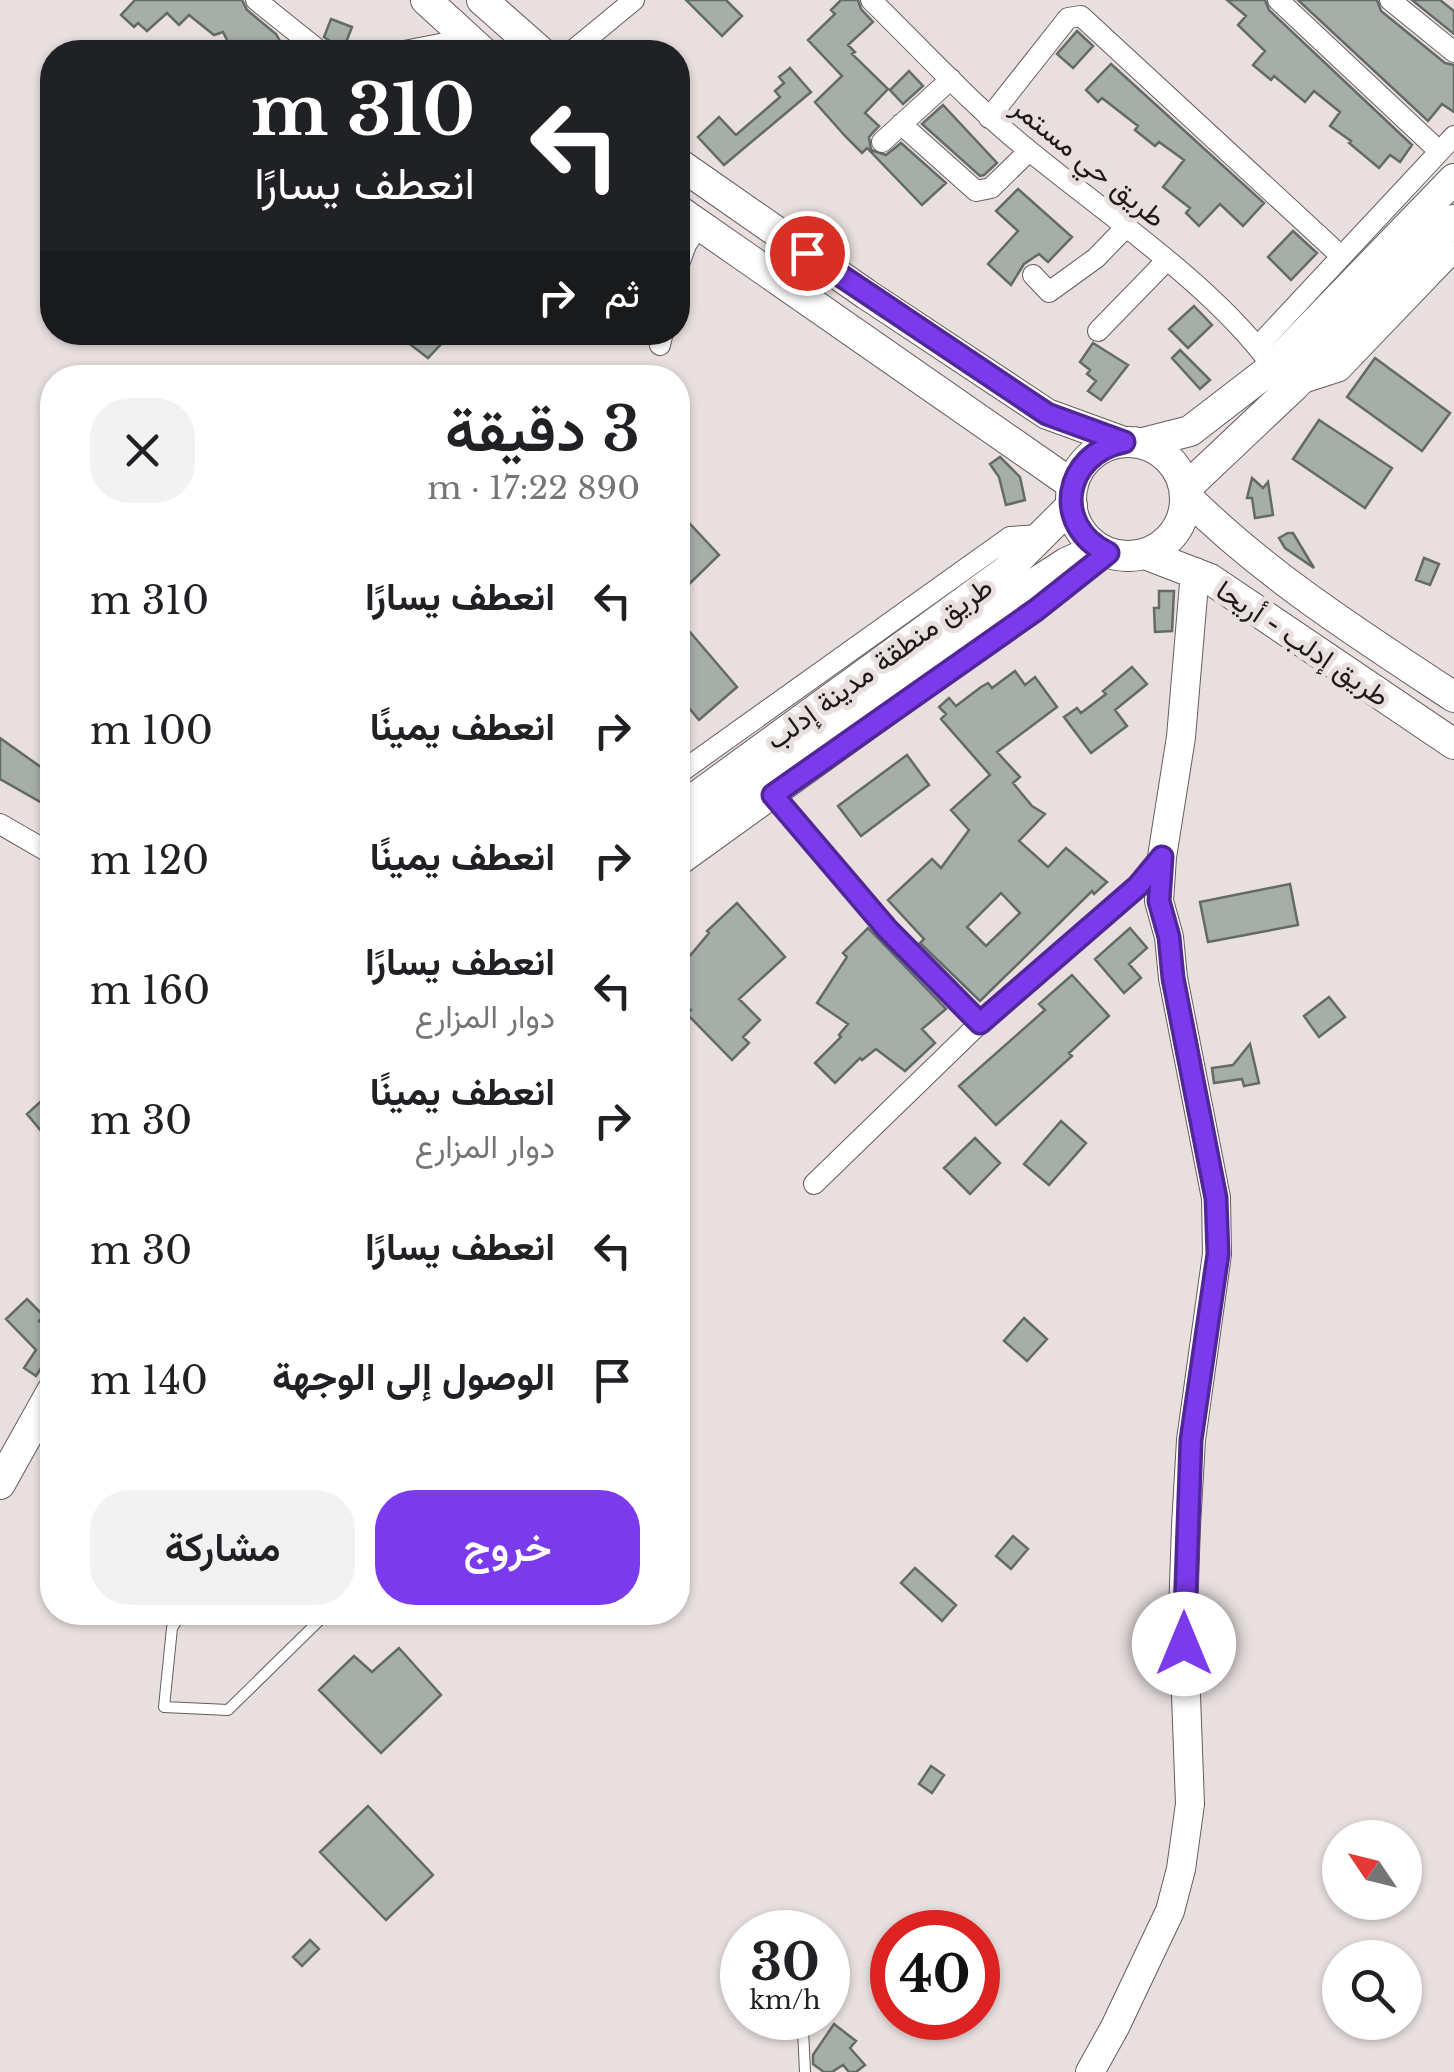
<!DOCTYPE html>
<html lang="ar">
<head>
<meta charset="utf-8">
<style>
	:root { --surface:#fff; --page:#f2f2f2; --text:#202124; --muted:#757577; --accent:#7c3aed }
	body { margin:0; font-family:"Libre Baskerville",Vazirmatn,serif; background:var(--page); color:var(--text); direction:rtl; height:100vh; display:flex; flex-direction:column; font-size:38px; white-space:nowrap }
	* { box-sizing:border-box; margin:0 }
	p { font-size:32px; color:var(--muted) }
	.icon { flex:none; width:55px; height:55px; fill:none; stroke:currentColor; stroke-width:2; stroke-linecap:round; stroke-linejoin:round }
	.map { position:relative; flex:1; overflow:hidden; direction:ltr }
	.drawer { position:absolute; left:40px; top:365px; width:650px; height:1260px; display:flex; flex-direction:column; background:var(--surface); border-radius:40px; box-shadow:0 2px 8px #0004; direction:rtl }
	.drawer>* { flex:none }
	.top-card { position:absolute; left:40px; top:40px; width:650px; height:305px; border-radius:40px; box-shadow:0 2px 8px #0004; direction:rtl; background:#202124; color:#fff; overflow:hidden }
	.needle { width:65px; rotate:305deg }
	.buttons { position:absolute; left:1322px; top:1820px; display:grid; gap:20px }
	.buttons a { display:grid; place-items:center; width:100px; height:100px; border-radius:50%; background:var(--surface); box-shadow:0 2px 8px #0004; font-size:50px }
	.speed { position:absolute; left:720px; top:1910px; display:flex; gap:20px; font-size:50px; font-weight:700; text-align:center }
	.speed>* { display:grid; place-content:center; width:130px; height:130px; border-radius:50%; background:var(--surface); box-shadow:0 2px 8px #0004; line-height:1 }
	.speed small { font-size:25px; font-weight:400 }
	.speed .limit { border:15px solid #d22; background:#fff; color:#111 }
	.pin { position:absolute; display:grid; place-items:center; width:85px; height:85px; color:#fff; margin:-42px; border:5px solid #fff; border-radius:50%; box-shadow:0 2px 10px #0007 }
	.me { position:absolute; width:110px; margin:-55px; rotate:0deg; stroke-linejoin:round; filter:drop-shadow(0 0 8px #0008) }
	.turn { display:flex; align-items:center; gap:35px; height:210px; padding:0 50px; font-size:45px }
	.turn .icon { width:130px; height:130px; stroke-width:2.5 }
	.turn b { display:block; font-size:70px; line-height:85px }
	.then { display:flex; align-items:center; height:95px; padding:0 50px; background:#0003; gap:20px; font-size:38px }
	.round { display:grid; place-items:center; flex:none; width:105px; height:105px; border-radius:40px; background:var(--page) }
	.headline { display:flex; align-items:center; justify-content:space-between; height:170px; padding:0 50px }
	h1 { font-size:60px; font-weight:600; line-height:75px }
	.button { display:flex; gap:20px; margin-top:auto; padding:20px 50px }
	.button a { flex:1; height:115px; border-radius:40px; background:var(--accent); color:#fff; font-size:40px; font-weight:600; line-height:115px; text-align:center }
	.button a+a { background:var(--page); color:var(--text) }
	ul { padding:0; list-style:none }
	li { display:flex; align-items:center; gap:30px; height:130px; padding:0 50px }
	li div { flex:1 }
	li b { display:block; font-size:38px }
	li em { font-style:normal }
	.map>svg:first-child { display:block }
	.building { fill:#a7aea9; stroke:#636b66; stroke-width:2.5; fill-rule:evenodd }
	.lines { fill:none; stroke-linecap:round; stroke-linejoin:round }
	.lane-casing { stroke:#655c5c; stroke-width:12 }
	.street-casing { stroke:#655c5c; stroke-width:22 }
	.secondary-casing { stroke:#655c5c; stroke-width:30 }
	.primary-casing { stroke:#655c5c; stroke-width:32 }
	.lane { stroke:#fff; stroke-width:10 }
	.street { stroke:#fff; stroke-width:20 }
	.secondary { stroke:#fff; stroke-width:28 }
	.primary { stroke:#fff; stroke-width:30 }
	.route-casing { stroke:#51269a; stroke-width:25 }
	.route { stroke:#7c3aed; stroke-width:18 }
	.labels { text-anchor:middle; stroke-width:10; stroke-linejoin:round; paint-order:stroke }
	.street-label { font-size:28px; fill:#1e1a1a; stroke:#e9dfdf }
</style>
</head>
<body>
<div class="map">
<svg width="1454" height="2072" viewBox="0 0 1454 2072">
	<rect width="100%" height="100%" fill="#e9dfdf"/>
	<!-- building -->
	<path class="building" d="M135,0H242L247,10L276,34L281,43L262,52H233L223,32L214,35L189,15L179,25L167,13L147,31L138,23L134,27L121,15Z
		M686,0H726L742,16L722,36Z
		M841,0H858L861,9L873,22L848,45L855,52L852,54L888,89L865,113L879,126L869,137L871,150L886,155L901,143L946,183L922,205L867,148L862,153L845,136L815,102L842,76L808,40L835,14L831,10Z
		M1227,0H1265L1269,10L1412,145L1400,162L1390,155L1379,168L1349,143L1351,141L1330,126L1340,112L1314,91L1305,102L1274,76L1271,80L1253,65L1265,51L1238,25L1246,16Z
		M1298,0H1377L1381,11L1445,63L1454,65V112L1442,104L1428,121Z
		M1412,0H1440L1454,11V34Z
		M331,19L352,27L343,50L324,37Z
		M1077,31L1093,46L1073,68L1057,54Z
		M1111,64L1264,203L1243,226L1220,204L1199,226L1186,213L1190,208L1163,187L1184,160L1159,142L1155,146L1135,130L1138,126L1102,98L1098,102L1086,90Z
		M790,68L811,92L724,165L698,137L719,117L736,135L780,97L775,91L784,83L779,77Z
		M909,71L923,86L903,104L890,90Z
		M943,105L997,163L984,175L980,176L922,124Z
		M1018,189L1072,237L1048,262L1039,254L1024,264L1011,285L988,264L1018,231L996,211Z
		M1293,231L1317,253L1291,280L1268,257Z
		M1194,306L1212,325L1188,348L1169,329Z
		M420,332H431L443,342L428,358L411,345Z
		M1093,343L1128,365L1101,400L1088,391L1096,381L1087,374L1090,370L1080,362Z
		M1180,350L1210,380L1200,389L1172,358Z
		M1375,358L1450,413L1422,451L1347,397Z
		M1319,420L1392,468L1365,508L1293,459Z
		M1000,457L1020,477L1025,500L1006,505L999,477L990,464Z
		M1252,478L1263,488L1268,482L1273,515L1255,518L1252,498H1247Z
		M678,511L719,555L678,595Z
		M1288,533H1293L1314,568L1285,548L1279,538Z
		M1424,558L1439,564L1430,585L1416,580Z
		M1159,591H1174L1172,631L1155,632L1154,608H1159Z
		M678,618L737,687L699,720L678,695Z
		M1132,667L1147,684L1115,710L1127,726L1091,753L1064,717L1077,708L1081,713L1106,694L1103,691Z
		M1015,671L1025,685L1035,677L1057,707L997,752L1020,777L1013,783L1032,806L1045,814L1019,841L1048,867L1066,848L1107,882L1094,894L1092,891L980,1001L920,943L924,939L888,900L932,859L941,868L969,830L951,810L990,775L941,719L946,714L939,707L949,698L956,706L981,687L988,683L992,688ZM1001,893L1020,913L986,946L967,927Z
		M0,738L52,775V791L44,804L0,779Z
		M907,755L929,785L861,836L838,806Z
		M1290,884L1298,925L1208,942L1200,902Z
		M737,903L785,957L739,999L760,1020L743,1037L749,1043L732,1060L687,1014L691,1010L678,998V970L709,933L707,931Z
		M868,928L946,1009L922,1029L935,1043L905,1071L876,1049L862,1060L860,1058L835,1083L815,1063L841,1037L839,1035L848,1024L817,1003L847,957L843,953Z
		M1130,928L1147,948L1129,964L1141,978L1124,993L1095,959Z
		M1072,975L1109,1016L1069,1053L1072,1056L996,1125L959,1086L1045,1010L1039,1004Z
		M1329,997L1345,1017L1319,1037L1304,1016Z
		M1250,1044L1259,1083L1244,1086L1242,1079L1214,1083L1212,1068L1233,1065Z
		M52,1091V1144L27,1114Z
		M1061,1121L1086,1143L1049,1185L1024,1164Z
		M975,1138L1000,1163L970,1194L944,1168Z
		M27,1299L44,1316L39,1321L52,1330V1367L45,1362L36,1376L24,1368L36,1350L6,1319Z
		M1024,1318L1047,1339L1027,1361L1004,1341Z
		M1013,1536L1028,1549L1011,1569L996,1556Z
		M915,1568L956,1605L942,1621L901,1583Z
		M399,1648L441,1695L381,1753L319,1690L354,1656L372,1672Z
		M931,1766L944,1775L932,1793L919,1784Z
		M368,1806L433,1875L386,1920L320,1852Z
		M310,1940L319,1949L302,1966L293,1957Z
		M834,2024L856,2041L850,2048L865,2065L856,2072H849L843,2065L832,2072H824L813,2064V2055Z"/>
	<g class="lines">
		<!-- lane casing -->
		<g class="lane-casing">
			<path id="lane" d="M182,1612L172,1628L164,1707L228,1710L328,1612
				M803,2029L805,2072"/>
		</g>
		<!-- street casing -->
		<g class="street-casing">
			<path id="street" d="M256,0L321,52
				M871,0C924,52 974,107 1032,153C1109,216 1214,286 1272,366
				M1278,0L1439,151
				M1390,0L1454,52
				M399,52L466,39
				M571,52L634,0
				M989,118L1068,18L1081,16L1341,256
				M901,124L976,191L991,188L1029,151
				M882,142L951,79
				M678,267L686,245L698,226
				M1033,275L1049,292L1096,258L1125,228
				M1098,331L1167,260
				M660,345L663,332
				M1258,346L1454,136
				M1300,384L1340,371L1454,252
				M678,774L1010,537L1040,535
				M773,795L888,930L980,1023
				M0,824L52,854
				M678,867L1036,609L1108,553
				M814,1184L980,1023L1138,886L1162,857"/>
		</g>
		<!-- secondary casing -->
		<g class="secondary-casing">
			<path id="secondary" d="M1090,2072L1115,2027L1170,1911L1181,1869L1190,1804L1183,1614L1186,1526L1191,1440L1217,1254L1216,1198L1173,978L1169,937L1159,901L1162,857L1181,737L1195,572"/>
		</g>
		<!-- primary casing -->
		<g class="primary-casing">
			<path id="primary" d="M426,0L483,52
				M482,0L541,52
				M678,163L866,294L1047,414L1124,442
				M678,210L1073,485
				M1071 499a57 57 0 1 1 114 0a57 57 0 1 1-114 0Z
				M1143,443L1190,431L1268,371L1454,179
				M1185,489L1294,386L1454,220
				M1185,495C1265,575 1360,635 1454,697
				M1145,554L1210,579L1454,744
				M678,810L1005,572L1072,505
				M678,839L1021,592L1066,563L1099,548
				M0,1484L52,1391"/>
		</g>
		<!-- lane -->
		<use href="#lane" class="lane"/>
		<!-- street -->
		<use href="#street" class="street"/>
		<!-- secondary -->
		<use href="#secondary" class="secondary"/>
		<!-- primary -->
		<use href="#primary" class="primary"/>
	</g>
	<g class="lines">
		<!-- route casing -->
		<g class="route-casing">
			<path id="route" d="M807,253L1047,414L1124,442C1063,454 1051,526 1108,553L1036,610L773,795L888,930L980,1023L1138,886L1162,857L1159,901L1169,937L1173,978L1216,1198L1218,1254L1191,1440L1184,1644"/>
		</g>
		<!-- route -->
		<use href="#route" class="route"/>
	</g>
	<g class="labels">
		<!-- street labels -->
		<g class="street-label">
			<text transform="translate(1089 162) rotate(39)" y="10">طريق حي مستمر</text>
			<text transform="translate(1303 643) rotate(34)" y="10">طريق إدلب - أريحا</text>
			<text transform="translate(879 663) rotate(-36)" y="10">طريق منطقة مدينة إدلب</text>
		</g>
	</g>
</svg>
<div class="buttons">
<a><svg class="needle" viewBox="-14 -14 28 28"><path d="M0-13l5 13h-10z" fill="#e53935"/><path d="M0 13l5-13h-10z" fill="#757577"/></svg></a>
<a><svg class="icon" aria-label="search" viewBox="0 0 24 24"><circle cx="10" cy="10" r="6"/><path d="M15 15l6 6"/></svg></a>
</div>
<div class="speed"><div>30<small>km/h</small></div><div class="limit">40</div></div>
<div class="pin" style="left:807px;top:253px;background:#d93025"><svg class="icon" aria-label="arrive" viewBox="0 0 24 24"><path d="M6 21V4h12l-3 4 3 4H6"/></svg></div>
<svg class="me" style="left:1184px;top:1644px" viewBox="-20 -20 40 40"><circle r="19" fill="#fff"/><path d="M0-13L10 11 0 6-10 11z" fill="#7c3aed"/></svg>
<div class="top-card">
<div class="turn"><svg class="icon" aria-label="left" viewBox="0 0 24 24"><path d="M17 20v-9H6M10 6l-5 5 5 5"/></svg><div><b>310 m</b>انعطف يسارًا</div></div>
<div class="then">ثم<svg class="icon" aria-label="right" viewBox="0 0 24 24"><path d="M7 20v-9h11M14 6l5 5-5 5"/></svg></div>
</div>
<section class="drawer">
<div class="headline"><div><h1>3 دقيقة</h1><p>890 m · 17:22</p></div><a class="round"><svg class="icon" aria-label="close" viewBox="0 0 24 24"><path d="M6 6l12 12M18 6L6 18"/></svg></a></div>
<ul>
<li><svg class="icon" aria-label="left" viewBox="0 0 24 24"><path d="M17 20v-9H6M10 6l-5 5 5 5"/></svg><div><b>انعطف يسارًا</b></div><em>310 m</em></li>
<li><svg class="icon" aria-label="right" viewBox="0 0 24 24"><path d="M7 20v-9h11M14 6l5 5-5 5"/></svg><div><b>انعطف يمينًا</b></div><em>100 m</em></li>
<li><svg class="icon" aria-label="right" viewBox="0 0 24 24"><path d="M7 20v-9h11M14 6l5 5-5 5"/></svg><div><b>انعطف يمينًا</b></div><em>120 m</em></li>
<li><svg class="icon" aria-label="left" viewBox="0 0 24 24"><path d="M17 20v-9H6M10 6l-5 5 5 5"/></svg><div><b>انعطف يسارًا</b><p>دوار المزارع</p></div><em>160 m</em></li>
<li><svg class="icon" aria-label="right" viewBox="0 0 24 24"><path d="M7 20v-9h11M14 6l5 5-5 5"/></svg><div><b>انعطف يمينًا</b><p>دوار المزارع</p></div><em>30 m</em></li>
<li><svg class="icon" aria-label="left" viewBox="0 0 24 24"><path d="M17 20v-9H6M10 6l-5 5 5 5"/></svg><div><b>انعطف يسارًا</b></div><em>30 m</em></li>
<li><svg class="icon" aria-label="arrive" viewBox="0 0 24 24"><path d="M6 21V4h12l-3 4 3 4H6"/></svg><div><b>الوصول إلى الوجهة</b></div><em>140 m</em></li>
</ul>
<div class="button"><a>خروج</a><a>مشاركة</a></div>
</section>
</div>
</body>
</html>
